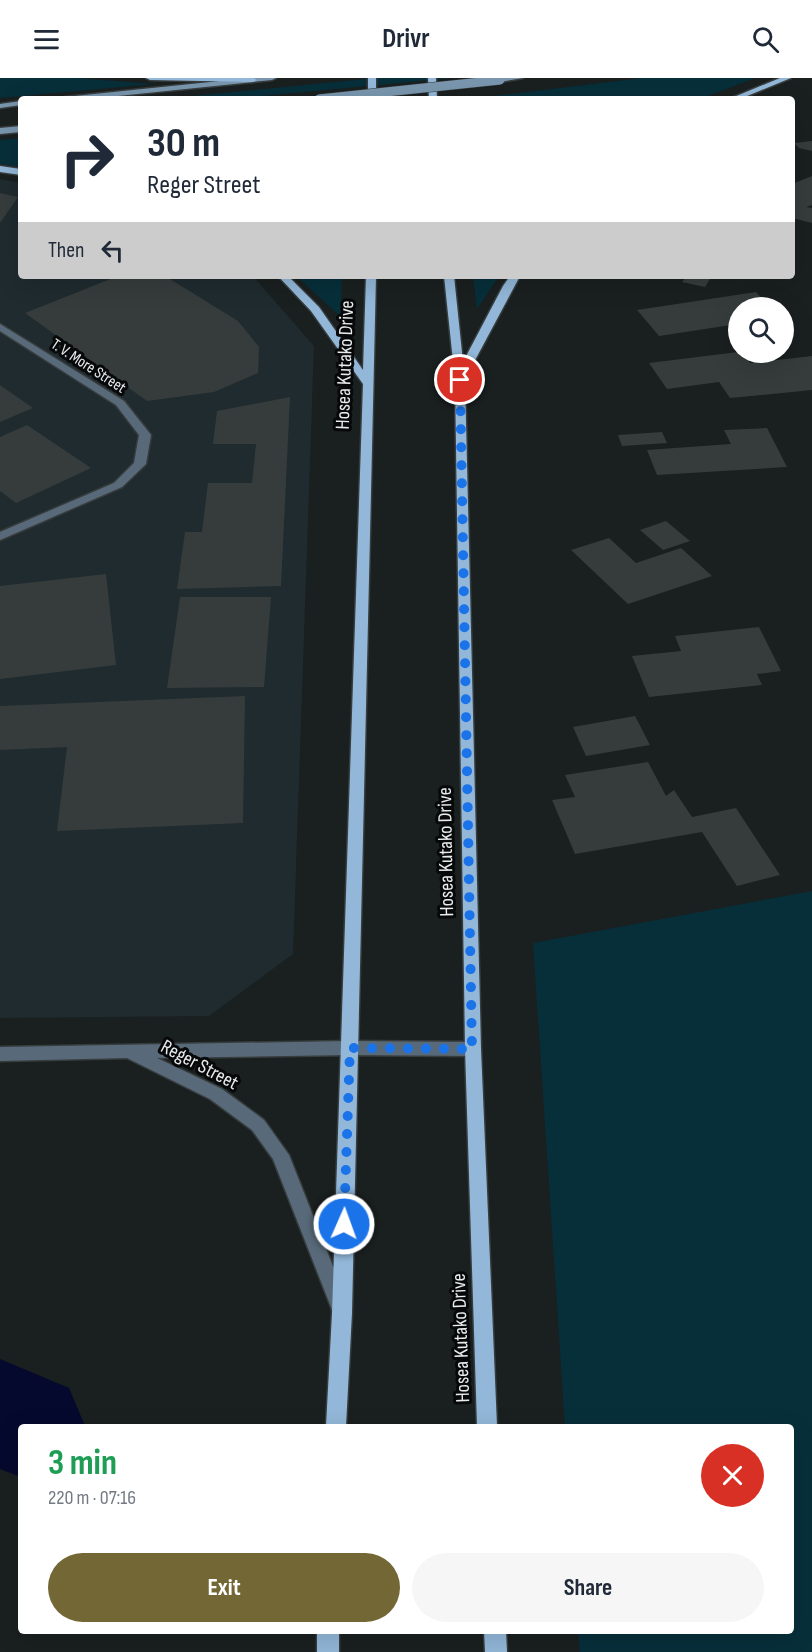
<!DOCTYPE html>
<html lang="en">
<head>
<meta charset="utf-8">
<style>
	:root { --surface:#fff; --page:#f6f6f7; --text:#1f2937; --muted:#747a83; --accent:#736735 }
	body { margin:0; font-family:"Sofia Sans Condensed",sans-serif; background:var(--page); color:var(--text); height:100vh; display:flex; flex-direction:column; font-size:22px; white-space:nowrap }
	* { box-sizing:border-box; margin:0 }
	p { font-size:20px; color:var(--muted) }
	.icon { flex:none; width:33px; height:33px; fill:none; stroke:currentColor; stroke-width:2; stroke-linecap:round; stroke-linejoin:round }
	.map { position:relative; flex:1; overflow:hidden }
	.drawer { position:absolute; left:18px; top:1346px; width:776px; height:210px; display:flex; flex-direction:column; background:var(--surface); border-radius:6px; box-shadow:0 6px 24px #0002 }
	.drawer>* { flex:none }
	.top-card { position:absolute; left:18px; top:18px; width:777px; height:183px; border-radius:6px; box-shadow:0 6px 24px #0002; background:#fff; color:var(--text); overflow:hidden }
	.buttons { position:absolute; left:728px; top:219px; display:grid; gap:12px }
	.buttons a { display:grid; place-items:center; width:66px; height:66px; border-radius:50%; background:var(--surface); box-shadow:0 6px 24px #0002; font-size:30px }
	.pin { position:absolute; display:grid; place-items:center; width:51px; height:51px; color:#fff; margin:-26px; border:3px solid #fff; border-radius:50%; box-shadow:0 2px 6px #0007 }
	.me { position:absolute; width:66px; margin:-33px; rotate:2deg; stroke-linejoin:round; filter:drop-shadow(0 0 4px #0008) }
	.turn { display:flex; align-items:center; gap:21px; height:126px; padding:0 30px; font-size:27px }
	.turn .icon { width:78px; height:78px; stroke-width:2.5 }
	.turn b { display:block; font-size:42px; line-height:51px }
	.then { display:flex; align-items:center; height:57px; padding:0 30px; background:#0003; gap:12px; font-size:22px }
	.round { display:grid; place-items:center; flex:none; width:63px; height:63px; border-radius:32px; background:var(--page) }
	.head { display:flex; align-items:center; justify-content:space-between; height:102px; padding:0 30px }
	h1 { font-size:36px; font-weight:700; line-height:45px; color:#1e9e55 }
	.cta { display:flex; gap:12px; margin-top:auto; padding:12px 30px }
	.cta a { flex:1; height:69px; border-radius:36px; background:var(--accent); color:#fff; font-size:24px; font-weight:700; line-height:69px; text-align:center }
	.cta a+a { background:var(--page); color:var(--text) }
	header { display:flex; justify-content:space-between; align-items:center; height:78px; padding:0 30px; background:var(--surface); font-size:27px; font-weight:700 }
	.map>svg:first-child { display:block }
	.built { fill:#1f2b2f }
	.green { fill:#072f3a }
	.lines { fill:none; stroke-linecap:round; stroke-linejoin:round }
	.river { fill:#05092d; fill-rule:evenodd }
	.building { fill:#363c3c }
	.street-casing { stroke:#373c3d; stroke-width:3 }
	.secondary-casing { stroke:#373c3d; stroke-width:3 }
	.primary-casing { stroke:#373c3d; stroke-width:3 }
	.street { fill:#586a79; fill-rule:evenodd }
	.secondary { fill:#7996ae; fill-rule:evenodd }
	.primary { fill:#92b7d8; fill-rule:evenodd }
	.secondary-bridge-casing { stroke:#373c3d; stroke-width:10; stroke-linecap:butt }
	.secondary-bridge { stroke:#7996ae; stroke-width:9 }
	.route { stroke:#1a73e8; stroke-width:10; stroke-dasharray:0 18 }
	.labels { text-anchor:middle; stroke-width:6; stroke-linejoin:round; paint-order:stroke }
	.far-street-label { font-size:16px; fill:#e8eced; stroke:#060809 }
	.street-label { font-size:20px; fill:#e8eced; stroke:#060809 }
</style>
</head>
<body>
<header><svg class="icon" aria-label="menu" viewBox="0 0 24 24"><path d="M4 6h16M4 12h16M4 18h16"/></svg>Drivr<svg class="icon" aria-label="search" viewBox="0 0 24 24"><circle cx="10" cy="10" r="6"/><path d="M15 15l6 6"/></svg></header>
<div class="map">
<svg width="812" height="1574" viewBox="0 0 812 1574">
	<rect width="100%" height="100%" fill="#1a1f20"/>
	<!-- built -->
	<path class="built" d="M0,101L21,105V198H253L314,268L293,876L209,938L0,940Z"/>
	<!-- green -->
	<path class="green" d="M0,0H76L155,6L0,20Z
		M375,0H452L252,19L162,21Z
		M642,0H755L700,21H468Z
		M21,60V89L0,86V62Z
		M296,198H342L341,239Z
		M473,198H499L477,231Z
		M812,813V1574H580L578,1553L790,1552V1348H565L533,865Z"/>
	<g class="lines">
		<!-- river -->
		<path class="river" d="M0,1281L69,1310L85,1348H21V1399L0,1391Z"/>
	</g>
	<!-- building -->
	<path class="building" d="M812,63V73L799,70L794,65Z
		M812,98V127L806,129L812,130V145L792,140V106Z
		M0,115L18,119L0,145Z
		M118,198H165L238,243L259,269L258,295L214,314L147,323L25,235Z
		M687,198H696L710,201L705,209L682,204Z
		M756,214L770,230H738V246L659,258L637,232Z
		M738,274H743L750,285L812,278V312L730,320L719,304L667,311L649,285Z
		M0,307L33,330L0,344Z
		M290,319L281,508L177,511L185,454H202L208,405H252L256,366H213L217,333Z
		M27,347L91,390L16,425L0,413V359Z
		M767,350L787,389L657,397L647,372L731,366L724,352Z
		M662,354L667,365L622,368L618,357Z
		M666,443L690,463L663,472L640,452Z
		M609,460L636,485L681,470L712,498L628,526L571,472Z
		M106,496L116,587L0,601V508Z
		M180,519H271L264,609L167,610Z
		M759,549L781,593L757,596L762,607L649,619L632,578L681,573L675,558Z
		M245,618L243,745L57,753L67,669L0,672V628Z
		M635,638L650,667L586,678L573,649Z
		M648,684L666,718L674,712L692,739L736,730L780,797L737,808L702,754L575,776L552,722L575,719L565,697Z"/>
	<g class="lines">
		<!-- street casing -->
		<g class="street-casing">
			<path id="street" d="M0,246L124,323L151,357L146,386L122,409L0,462V454L114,405L134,385L139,357L116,327L0,253Z
				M349,963L473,964L479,966L481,971L479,976L473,978L349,977L157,980L222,1011L264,1042L289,1077L349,1229L347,1235L340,1238L333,1235L331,1229L273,1081L252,1052L210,1021L127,980L0,983V969Z"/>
		</g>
		<!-- secondary casing -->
		<g class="secondary-casing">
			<path id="secondary" d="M249,0H276L272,2L89,21H61L65,19Z
				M499,0H523L500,4L496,2Z
				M21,23V27L0,30V26Z
				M21,48V54L0,56V50Z"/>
		</g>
		<!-- primary casing -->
		<g class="primary-casing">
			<path id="primary" d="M146,0H254L257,2L253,4L150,2Z
				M368,0H376V21H368Z
				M428,0H436L437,21H429Z
				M780,0H791L740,21H729Z
				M0,88L21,91V97L0,94Z
				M278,198H288L319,229L363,292L366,198H376L352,1235L346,1348H326L332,1235L363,306L311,233Z
				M444,198H454L463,284L503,208L510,198H520L465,301L481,971L497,1348H477L465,971L455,302Z
				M317,1552H339V1574H317Z
				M484,1552H506L507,1574H485Z"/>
		</g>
		<!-- street -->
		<use href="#street" class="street"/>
		<!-- secondary -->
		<use href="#secondary" class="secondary"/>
		<!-- primary -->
		<use href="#primary" class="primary"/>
		<!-- secondary-bridge casing -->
		<g class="secondary-bridge-casing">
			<path id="secondary-bridge" d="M319,21L500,2"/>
		</g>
		<!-- secondary-bridge -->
		<use href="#secondary-bridge" class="secondary-bridge"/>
	</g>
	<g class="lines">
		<!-- route -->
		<path class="route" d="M344,1146L350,970L472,971L460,302"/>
	</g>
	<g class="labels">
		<!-- far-street labels -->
		<g class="far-street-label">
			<text transform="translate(89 287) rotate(33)" y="6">T. V. More Street</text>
		</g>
		<!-- street labels -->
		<g class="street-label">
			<text transform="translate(344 287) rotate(-88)" y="7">Hosea Kutako Drive</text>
			<text transform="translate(445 774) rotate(-91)" y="7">Hosea Kutako Drive</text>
			<text transform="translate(200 986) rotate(28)" y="7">Reger Street</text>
			<text transform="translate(460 1260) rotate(-92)" y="7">Hosea Kutako Drive</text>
		</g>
	</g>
</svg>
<div class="buttons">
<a><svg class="icon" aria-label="search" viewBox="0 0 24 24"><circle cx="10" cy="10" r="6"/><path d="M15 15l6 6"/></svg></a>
</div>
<div class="pin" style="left:460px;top:302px;background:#d93025"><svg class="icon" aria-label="arrive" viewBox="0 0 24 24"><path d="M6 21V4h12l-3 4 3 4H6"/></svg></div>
<svg class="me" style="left:344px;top:1146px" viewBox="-20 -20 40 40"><circle r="17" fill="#1a73e8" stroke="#fff" stroke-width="3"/><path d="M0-11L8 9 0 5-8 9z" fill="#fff"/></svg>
<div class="top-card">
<div class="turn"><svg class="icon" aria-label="right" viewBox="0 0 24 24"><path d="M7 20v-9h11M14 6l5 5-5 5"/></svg><div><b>30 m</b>Reger Street</div></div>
<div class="then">Then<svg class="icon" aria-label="left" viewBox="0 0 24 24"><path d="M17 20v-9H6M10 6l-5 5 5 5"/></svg></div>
</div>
<section class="drawer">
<div class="head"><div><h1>3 min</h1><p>220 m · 07:16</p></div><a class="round" style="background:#d93025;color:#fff"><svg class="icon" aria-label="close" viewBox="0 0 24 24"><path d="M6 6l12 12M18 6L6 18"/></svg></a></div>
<div class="cta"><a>Exit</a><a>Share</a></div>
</section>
</div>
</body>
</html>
